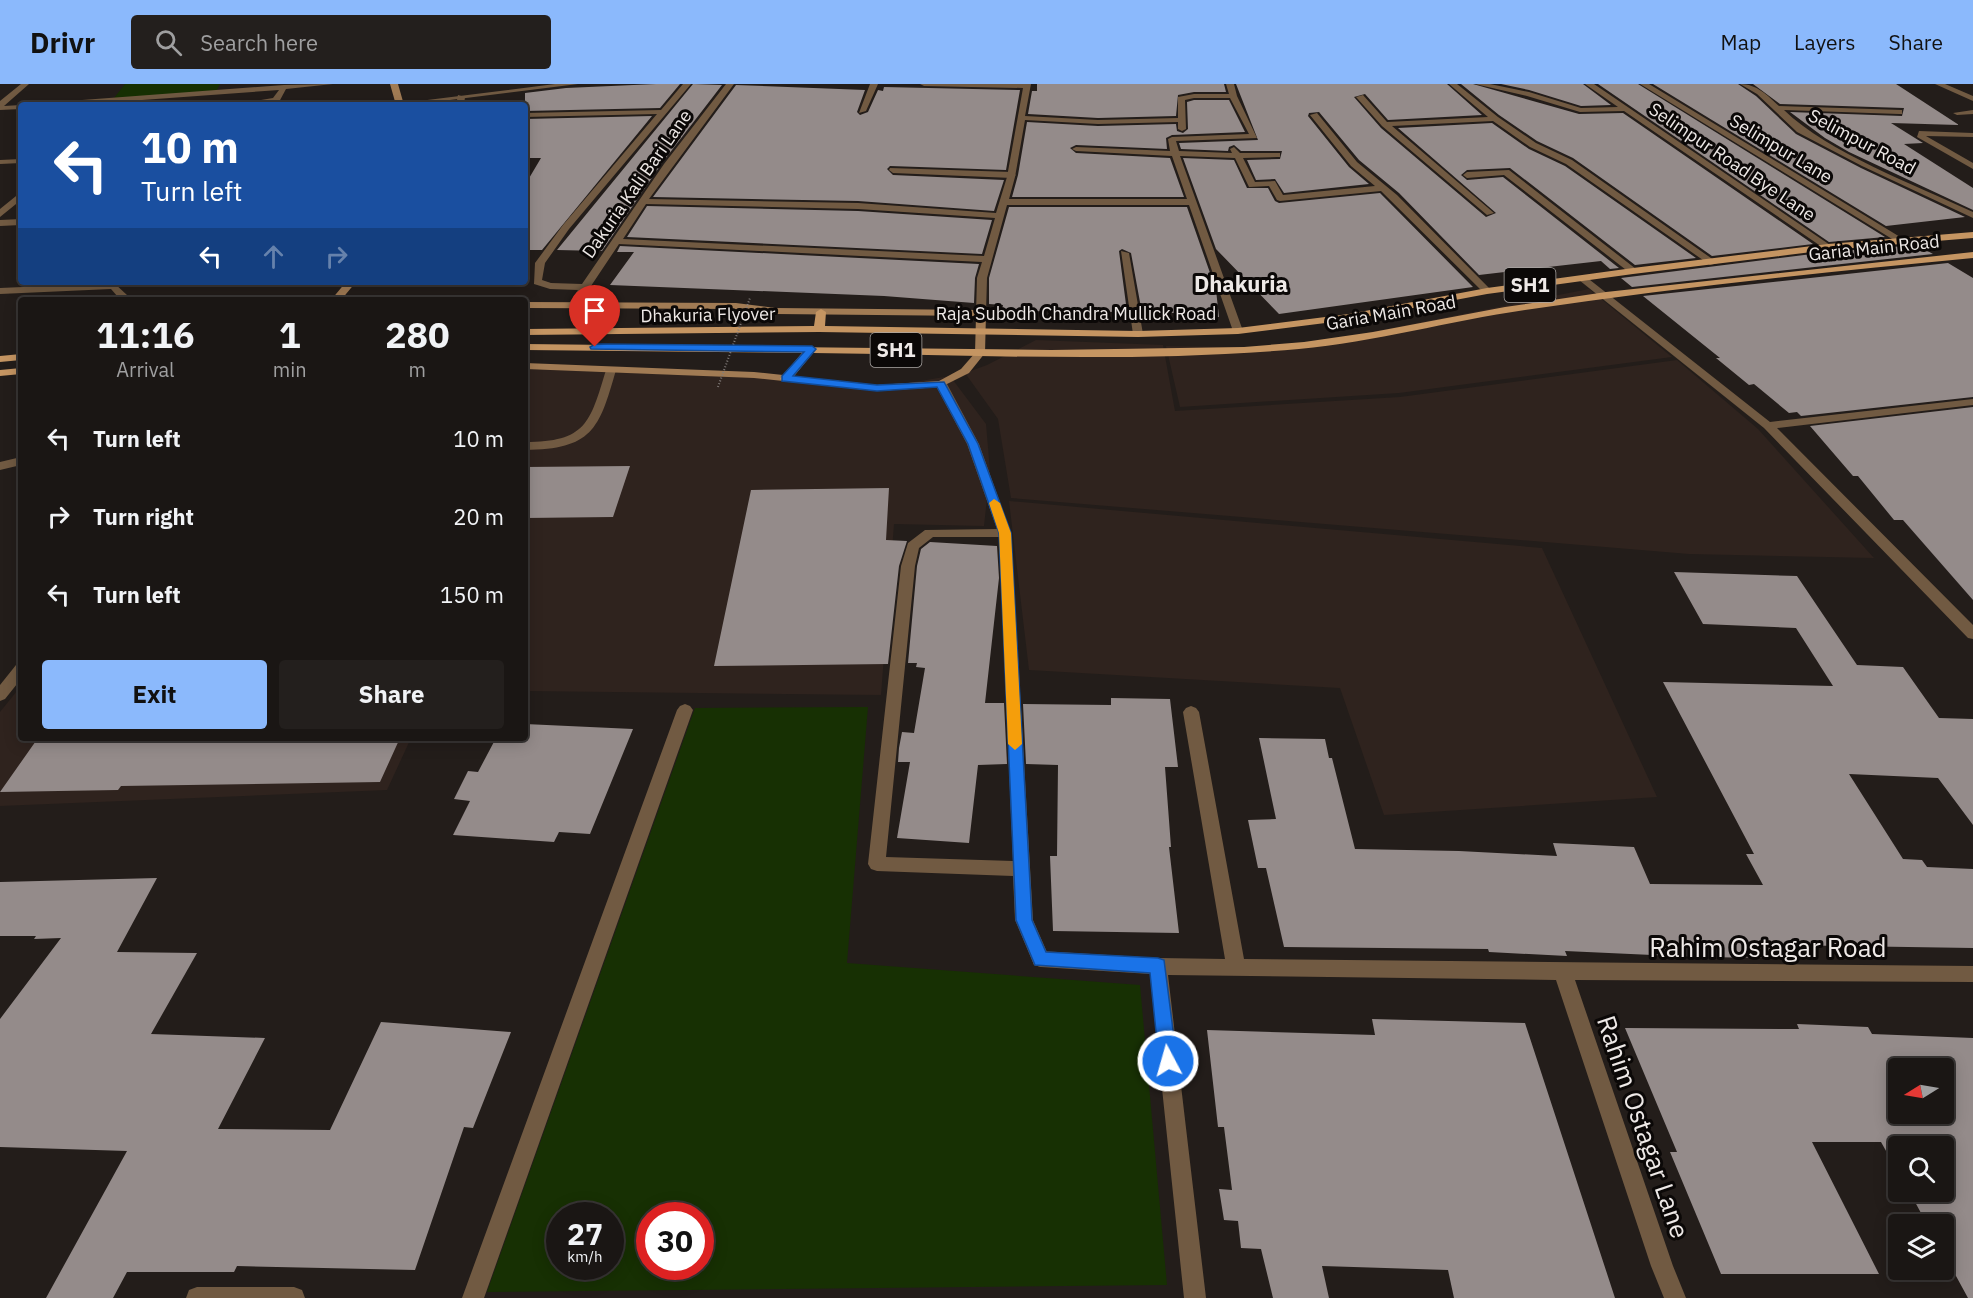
<!DOCTYPE html>
<html lang="en">
<head>
<meta charset="utf-8">
<style>
	:root { --surface:#1a1614; --page:#231f1d; --text:#f1f3f6; --muted:#9f9fa0; --line:#383534; --accent:#8bb9fc }
	body { margin:0; font-family:"IBM Plex Sans",sans-serif; background:var(--page); color:var(--text); height:100vh; display:flex; flex-direction:column; font-size:22px; white-space:nowrap }
	* { box-sizing:border-box; margin:0 }
	p { font-size:20px; color:var(--muted) }
	.icon { flex:none; width:33px; height:33px; fill:none; stroke:currentColor; stroke-width:2; stroke-linecap:round; stroke-linejoin:round }
	.map { position:relative; flex:1; overflow:hidden }
	.panel { position:absolute; left:18px; top:213px; width:510px; height:444px; display:flex; flex-direction:column; background:var(--surface); border-radius:6px; box-shadow:0 3px 15px #0003,0 0 0 2px var(--line) }
	.panel>* { flex:none }
	.guide { position:absolute; left:18px; top:18px; width:510px; height:183px; border-radius:6px; box-shadow:0 3px 15px #0003,0 0 0 2px var(--line); background:#1a4fa0; color:#fff; overflow:hidden }
	.needle { width:39px; rotate:259deg }
	.buttons { position:absolute; left:1888px; top:974px; display:grid; gap:12px }
	.buttons a { display:grid; place-items:center; width:66px; height:66px; border-radius:6px; background:var(--surface); box-shadow:0 3px 15px #0003,0 0 0 2px var(--line); font-size:30px }
	.speed { position:absolute; left:546px; top:1118px; display:flex; gap:12px; font-size:30px; font-weight:700; text-align:center }
	.speed>* { display:grid; place-content:center; width:78px; height:78px; border-radius:50%; background:var(--surface); box-shadow:0 3px 15px #0003,0 0 0 2px var(--line); line-height:1 }
	.speed small { font-size:15px; font-weight:400 }
	.speed .limit { border:9px solid #d22; background:#fff; color:#111 }
	.pin { position:absolute; display:grid; place-items:center; width:51px; height:51px; color:#fff; margin:-62px -26px; border-radius:50% 50% 50% 0; rotate:-45deg; box-shadow:0 0 6px #0007 }
	.pin .icon { rotate:45deg }
	.me { position:absolute; width:66px; margin:-33px; rotate:354deg; stroke-linejoin:round; filter:drop-shadow(0 0 4px #0008) }
	.turn { display:flex; align-items:center; gap:21px; height:126px; padding:0 24px; font-size:27px }
	.turn .icon { width:78px; height:78px; stroke-width:2.5 }
	.turn b { display:block; font-size:42px; line-height:51px }
	.lanes { display:flex; align-items:center; height:57px; padding:0 24px; background:#0003; justify-content:center; gap:30px; direction:ltr }
	.lanes .off { opacity:.35 }
	.eta { display:flex; justify-content:space-evenly; align-items:center; height:102px; text-align:center }
	.eta b { font-size:36px; font-weight:700; line-height:42px }
	.action { display:flex; gap:12px; margin-top:auto; padding:12px 24px }
	.action a { flex:1; height:69px; border-radius:6px; background:var(--accent); color:#111; font-size:24px; font-weight:700; line-height:69px; text-align:center }
	.action a+a { background:var(--page); color:var(--text) }
	ul { padding:0; list-style:none }
	li { display:flex; align-items:center; gap:18px; height:78px; padding:0 24px }
	li div { flex:1 }
	li b { display:block; font-size:22px }
	li em { font-style:normal }
	header { display:flex; align-items:center; gap:36px; box-sizing:border-box; height:84px; padding:0 30px; background:var(--accent); color:#111 }
	header strong { font-size:28px }
	nav { display:flex; gap:33px; margin-inline-start:auto; font-size:21px }
	.search { width:420px; height:54px; background:var(--page); display:flex; align-items:center; gap:15px; box-sizing:border-box; padding:0 21px; border-radius:6px; color:var(--muted); font-size:22px }
	.map>svg:first-child { display:block }
	.built { fill:#2f231e }
	.green { fill:#173003; fill-rule:evenodd }
	.building { fill:#948b8a; fill-rule:evenodd }
	.lines { fill:none; stroke-linecap:round; stroke-linejoin:round }
	.lane { fill:#715a42; fill-rule:evenodd }
	.street { fill:#715a42; fill-rule:evenodd }
	.secondary { fill:#a17b54; fill-rule:evenodd }
	.primary { fill:#c59562; fill-rule:evenodd }
	.path-bridge { stroke:#837d7b; stroke-width:2; stroke-dasharray:1 2; stroke-linecap:butt }
	.route { fill:#1a73e8; stroke:#114b97; stroke-width:1.5 }
	.slow { fill:#f59e0b }
	.labels { text-anchor:middle; stroke-width:6; stroke-linejoin:round; paint-order:stroke }
	.far-street-label { font-size:18px; fill:#eee9e7; stroke:#0b0807 }
	.shield { fill:#0b0807; stroke:#aaa6a4; stroke-width:1.5 }
	.shield-label { font-size:20px; font-weight:bold; fill:#eee9e7 }
	.far-district-label { font-size:22px; font-weight:bold; fill:#eee9e7; stroke:#0b0807 }
	.near-street-label { font-size:26px; fill:#eee9e7; stroke:#0b0807 }
</style>
</head>
<body>
<header>
<strong>Drivr</strong>
<div class="search"><svg class="icon" aria-label="search" viewBox="0 0 24 24"><circle cx="10" cy="10" r="6"/><path d="M15 15l6 6"/></svg>Search here</div>
<nav><a>Map</a><a>Layers</a><a>Share</a></nav>
</header>
<div class="map">
<svg width="1973" height="1214" viewBox="0 0 1973 1214">
	<rect width="100%" height="100%" fill="#231d1a"/>
	<!-- built -->
	<path class="built" d="M1589,205L1672,273L1399,309L1180,323L1166,262L1290,264Z
		M1036,256L1163,261L1175,327L1400,313L1677,276L1758,345L1874,474L1689,470L1011,414L998,335L965,289L987,281Z
		M525,285L787,295L848,302L902,300L950,292L986,340L990,387L984,442L894,440L881,611L525,607Z
		M1009,417L1542,464L1657,713L1384,731L1340,604L1029,586Z
		M21,602V654H411L387,706L0,722V628Z"/>
	<!-- green -->
	<path class="green" d="M125,0H220L216,8L114,14Z
		M868,623L847,879L1140,901L1167,1201L487,1208L695,624ZM560,1131H610V1182H560ZM650,1131H700V1182H650Z"/>
	<!-- building -->
	<path class="building" d="M656,0H680L660,24L525,27V9L566,4Z
		M693,0L722,1L662,79L602,167L557,166Z
		M1037,0H1224L1226,8H1194L1178,11L1176,32L1098,34L1028,30L1032,7H1037Z
		M1236,0H1447L1482,31L1388,36L1365,10L1354,13L1381,44L1486,133L1496,129L1398,44L1492,39L1529,65L1565,82L1696,174L1635,181L1510,84L1467,86L1461,91L1467,96L1503,93L1619,184L1610,185L1601,177L1479,191L1399,109L1359,76L1319,28L1309,29L1308,32L1349,83L1369,100L1284,109L1275,95L1256,96L1247,76L1280,75L1282,67H1241L1234,61L1229,63L1228,67L1181,65L1179,59L1258,56Z
		M1461,0H1473L1579,30L1623,29L1813,160L1712,172L1573,74L1537,57L1499,31Z
		M1501,0H1583L1611,21L1581,22L1529,6Z
		M1598,0H1638L1885,153L1829,158Z
		M1653,0H1738L1756,12L1796,50L1861,84L1965,133L1886,142Z
		M1753,0H1896L1959,41L1891,39L1923,59L1904,60L1973,104V126L1849,68L1825,54L1790,28L1902,32L1904,24L1780,20Z
		M736,1L865,6L857,28L860,31L868,28L878,6L883,7L884,3L1020,6L1006,86L890,82L887,85L893,91L1004,96L994,127L858,117L653,113Z
		M1194,16H1229L1245,48L1172,51L1166,54L1167,65L1076,61L1070,64L1076,69L1170,74L1184,113H1012L1018,91L1027,38L1098,42L1176,40L1177,47L1183,49L1188,45L1187,18Z
		M652,32L542,166H525V101L541,74H525V35Z
		M1183,74L1234,76L1247,104H1268L1275,117L1279,119L1380,109L1473,203L1279,230L1216,165Z
		M647,122L858,127L992,136L982,170L627,153Z
		M1009,123H1187L1216,206L1219,233L1182,231V229H1142L1131,169L1122,165L1119,167L1127,228L1002,227L1003,221L989,220V194Z
		M1917,161L1933,170L1632,203L1621,194L1828,168Z
		M620,162L979,180L975,194L974,219L884,212L610,201L634,168H617Z
		M1948,179L1973,194V313L1801,332L1797,328L1789,329L1754,300L1749,301L1716,274H1720L1643,212Z
		M1973,323V516L1903,436H1894L1858,392H1853L1810,342Z
		M630,382L613,433L525,434V383Z
		M889,404L886,456L907,457L899,482L888,580L714,582L751,406Z
		M930,458L997,462L999,494L985,619H1004L1007,680L978,681L969,759L897,754L910,678H898L899,664L902,648L914,649L925,584L916,583L917,579H908L917,482L921,465Z
		M1674,488L1797,492L1857,581L1903,583L1939,634L1973,635V741L1938,694L1849,690L1903,775L1922,776L1927,783L1973,785V864L1772,861L1779,874L1696,873L1565,867L1567,872L1489,868L1488,865L1284,863L1266,784H1258L1248,736L1276,735L1259,654L1325,655L1329,674H1332L1355,765L1459,767L1557,772L1553,759L1634,763L1650,800L1763,801L1746,770H1754L1663,598L1833,602L1796,544L1703,540Z
		M1111,614L1170,615L1178,683H1165L1171,763H1169L1179,849L1053,847L1050,772H1057L1058,681L1026,680L1023,620L1111,621Z
		M525,640L633,645L590,750L559,748L554,758L453,751L470,717L454,715L468,687L478,688L496,654H525Z
		M38,654H400L380,698L121,702L118,706L0,708Z
		M157,794L117,868L197,869L151,950L265,954L218,1045L330,1046L381,938L511,948L473,1044L464,1043L415,1186L237,1182L234,1188H127L113,1214H46L127,1067L0,1063V935L61,854L34,855L36,852H0V798Z
		M1372,935L1525,939L1615,1214H1454L1448,1186L1322,1182L1329,1214H1273L1261,1165L1241,1164L1238,1137L1224,1136L1219,1105L1232,1106L1224,1043H1218L1207,946L1375,951Z
		M1797,940L1868,943L1872,950L1973,954V1214H1968L1944,1170V1140H1927L1909,1107H1944V1062H1899V1090L1881,1058H1812L1879,1190H1721L1670,1068H1677L1625,944L1799,945ZM1899,984H1944V1029H1899Z"/>
	<g class="lines">
		<!-- lane -->
		<path class="lane" d="M458,11L465,13L464,21H456Z
			M890,84L1012,88L1016,91L1012,94L893,89L889,86Z
			M611,283L616,286C599,346 592,365 525,366V358C586,358 590,339 606,286Z
			M941,297L947,300L979,360L1011,449L1033,836L1050,875L1048,881L1041,883L1034,881L1015,836L1013,792L877,787L871,785L868,780L901,482L908,459L925,446L997,445L967,360L935,300ZM933,453H999L1013,777L886,773L915,482L919,464Z
			M21,580V595L5,615L0,617V601L16,581Z"/>
		<!-- street -->
		<path class="street" d="M21,0H29L4,22L21,21V25L0,26V17Z
			M333,0L286,5L279,18L256,21L261,16L273,14L279,6L73,21H38L42,19L284,1Z
			M555,0H578L410,21L395,20Z
			M683,0H691L569,145L545,179L542,196L551,199L582,200L664,80L726,0H734L649,115L858,119L996,129L1007,93L1023,4L924,2L920,0H1031L1025,32L1098,36L1178,34V13L1194,10H1229L1226,0H1234L1237,12L1257,54L1176,57L1179,67L1232,69L1230,65L1234,63L1240,69H1280V73H1277L1243,74L1255,98L1275,97L1283,111L1375,102L1351,82L1310,31L1317,29L1357,78L1397,111L1492,207L1484,209L1381,107L1280,117L1277,116L1269,102L1249,103L1235,74L1180,72L1243,247L1242,249L1233,247L1189,121H1007L987,194L986,229L981,232L976,229L977,194L982,178L619,160L577,223H569L568,221L578,206L550,205L534,200L535,179L563,141L657,30L525,33V29L661,26ZM1194,14H1230L1249,50L1172,53L1168,55L1170,67L1076,63L1072,65L1076,67L1172,72L1187,115H1009L1015,93L1025,36L1098,40L1178,38V45L1182,47L1186,45L1185,16ZM646,120L858,125L995,134L984,172L623,155Z
			M870,0H878L866,27L859,29Z
			M1449,0H1457L1498,33L1536,59L1572,76L1718,179L1710,181L1566,80L1530,63L1493,37L1392,42L1494,129L1487,131L1382,42L1356,13L1363,11L1387,38L1488,33Z
			M1475,0H1490L1529,8L1581,24L1618,23L1585,0H1594L1833,163L1825,165L1624,27L1580,28L1527,12Z
			M1640,0H1649L1905,156L1897,158Z
			M1740,0C1757,0 1767,11 1779,22L1902,26V30H1899L1784,26C1828,69 1916,101 1973,128V134L1862,82L1797,48L1757,10Z
			M1935,0H1945L1973,12V17Z
			M1973,26V30L1957,31L1953,29Z
			M1919,47L1973,49V53L1926,52L1973,79V85L1917,53Z
			M21,75V79L0,80V76Z
			M1509,86L1636,185V189H1630L1504,91L1467,94L1463,91L1467,88Z
			M21,108V116L0,133V125Z
			M21,135V141L0,142V136Z
			M1121,167L1129,169L1143,250L1138,253L1133,250Z
			M1579,192H1585L1770,338L1973,315V321L1777,344L1973,541V555L1968,554L1764,344L1579,196Z
			M114,199L127,211L126,216H116L118,213L111,205L0,210V204Z
			M21,373V381L0,386V378Z
			M685,620L690,622L693,626L484,1214H462L677,626L680,622Z
			M1191,622L1196,624L1199,628L1244,875L1973,882V898L1575,896L1673,1182L1686,1214H1664L1651,1182L1556,896L1168,891L1206,1214H1184L1150,890L1041,883L1034,881L1032,875L1034,869L1041,867L1158,874L1225,875L1183,628L1186,624Z
			M197,1203H294L302,1206L305,1214H186L189,1206Z"/>
		<!-- secondary -->
		<path class="secondary" d="M390,0H398L404,21H396Z
			M346,198H356L341,216H331Z
			M525,218L736,219L776,224L981,226L986,229L985,269L969,289L941,303L877,307L754,294L525,285V279L754,288L877,301L939,297L961,285L975,269L976,232L776,230L736,225L525,224Z"/>
		<!-- primary -->
		<path class="primary" d="M1973,148V154L1828,166L1633,190L1487,210L1349,236L1238,250L1138,253L819,248L525,251V245L814,242L816,228L821,225L826,228L825,242L1138,247L1238,244L1349,230L1487,204L1633,184L1828,160Z
			M1973,168V174C1823,188 1673,204 1525,226C1449,237 1375,258 1299,265C1139,279 973,271 813,269L790,297L786,298L780,295L802,269L525,266V260L1051,266L1244,263L1304,258L1373,248L1505,223L1606,208Z
			M21,270V276L0,278V272Z
			M21,284V290L0,292V286Z"/>
		<!-- path-bridge -->
		<path class="path-bridge" d="M718,303L750,214"/>
	</g>
	<!-- route -->
	<path class="route" d="M595,260L812,262L816,265L793,292L877,301L944,298L978,360L1011,449L1032,836L1046,868L1158,874L1164,876L1177,977L1175,983L1168,985L1162,983L1159,977L1150,889L1035,881L1016,836L999,449L968,360L937,303L877,307L782,297V292L804,268L591,265L590,263Z"/>
	<!-- slow -->
	<path class="slow" d="M994,415L1000,419L1011,449L1022,660L1015,666L1008,660L999,449L989,419Z"/>
	<g class="labels">
		<!-- far-street labels -->
		<g class="far-street-label">
			<text transform="translate(1862 58) rotate(28)" y="6">Selimpur Road</text>
			<text transform="translate(1781 65) rotate(31)" y="6">Selimpur Lane</text>
			<text transform="translate(1732 78) rotate(34)" y="6">Selimpur Road Bye Lane</text>
			<text transform="translate(637 100) rotate(-55)" y="6">Dakuria Kali Bari Lane</text>
			<text transform="translate(1874 164) rotate(-6)" y="6">Garia Main Road</text>
			<text transform="translate(1391 229) rotate(-10)" y="6">Garia Main Road</text>
			<text x="1076" y="236">Raja Subodh Chandra Mullick Road</text>
			<text transform="translate(708 231) rotate(-1)" y="6">Dhakuria Flyover</text>
		</g>
		<!-- shield labels -->
		<g class="shield">
			<rect x="1504.5" y="184" width="51" height="34" rx="4.5"/>
			<rect x="870.5" y="249" width="51" height="34" rx="4.5"/>
		</g>
		<g class="shield-label">
			<text x="1530" y="208">SH1</text>
			<text x="896" y="273">SH1</text>
		</g>
		<!-- far-district labels -->
		<g class="far-district-label">
			<text x="1241" y="208">Dhakuria</text>
		</g>
		<!-- near-street labels -->
		<g class="near-street-label">
			<text x="1768" y="873">Rahim Ostagar Road</text>
			<text transform="translate(1643 1043) rotate(71)" y="9">Rahim Ostagar Lane</text>
		</g>
	</g>
</svg>
<div class="buttons">
<a><svg class="needle" viewBox="-14 -14 28 28"><path d="M0-13l5 13h-10z" fill="#e53935"/><path d="M0 13l5-13h-10z" fill="#9f9fa0"/></svg></a>
<a><svg class="icon" aria-label="search" viewBox="0 0 24 24"><circle cx="10" cy="10" r="6"/><path d="M15 15l6 6"/></svg></a>
<a><svg class="icon" aria-label="layers" viewBox="0 0 24 24"><path d="M12 4l9 5-9 5-9-5zM3 14l9 5 9-5"/></svg></a>
</div>
<div class="speed"><div>27<small>km/h</small></div><div class="limit">30</div></div>
<div class="pin" style="left:595px;top:263px;background:#d93025"><svg class="icon" aria-label="arrive" viewBox="0 0 24 24"><path d="M6 21V4h12l-3 4 3 4H6"/></svg></div>
<svg class="me" style="left:1168px;top:977px" viewBox="-20 -20 40 40"><circle r="17" fill="#1a73e8" stroke="#fff" stroke-width="3"/><path d="M0-11L8 9 0 5-8 9z" fill="#fff"/></svg>
<div class="guide">
<div class="turn"><svg class="icon" aria-label="left" viewBox="0 0 24 24"><path d="M17 20v-9H6M10 6l-5 5 5 5"/></svg><div><b>10 m</b>Turn left</div></div>
<div class="lanes"><svg class="icon" aria-label="left" viewBox="0 0 24 24"><path d="M17 20v-9H6M10 6l-5 5 5 5"/></svg><svg class="icon off" aria-label="ahead" viewBox="0 0 24 24"><path d="M12 20V5M6 11l6-6 6 6"/></svg><svg class="icon off" aria-label="right" viewBox="0 0 24 24"><path d="M7 20v-9h11M14 6l5 5-5 5"/></svg></div>
</div>
<section class="panel">
<div class="eta">
<div><b>11:16</b><p>Arrival</p></div>
<div><b>1</b><p>min</p></div>
<div><b>280</b><p>m</p></div>
</div>
<ul>
<li><svg class="icon" aria-label="left" viewBox="0 0 24 24"><path d="M17 20v-9H6M10 6l-5 5 5 5"/></svg><div><b>Turn left</b></div><em>10 m</em></li>
<li><svg class="icon" aria-label="right" viewBox="0 0 24 24"><path d="M7 20v-9h11M14 6l5 5-5 5"/></svg><div><b>Turn right</b></div><em>20 m</em></li>
<li><svg class="icon" aria-label="left" viewBox="0 0 24 24"><path d="M17 20v-9H6M10 6l-5 5 5 5"/></svg><div><b>Turn left</b></div><em>150 m</em></li>
</ul>
<div class="action"><a>Exit</a><a>Share</a></div>
</section>
</div>
</body>
</html>
